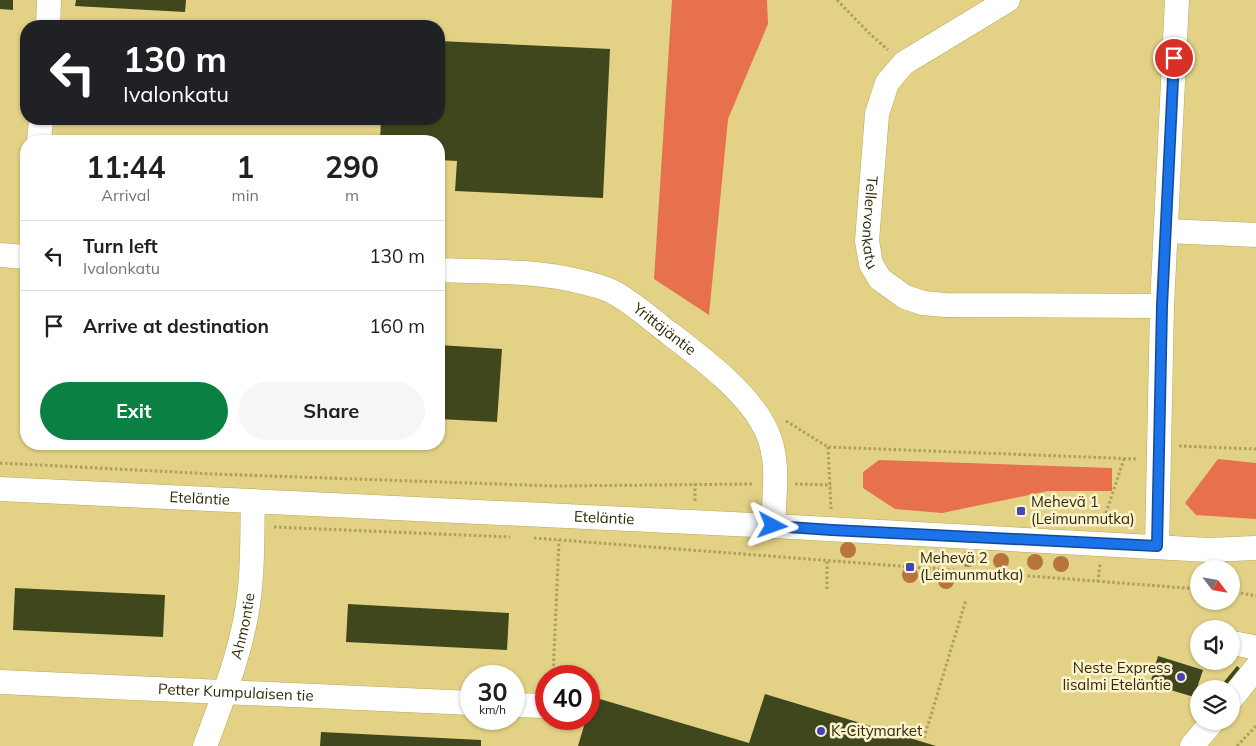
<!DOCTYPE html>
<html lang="en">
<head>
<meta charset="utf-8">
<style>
	:root { --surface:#fff; --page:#f6f6f6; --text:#202124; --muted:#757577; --line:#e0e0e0; --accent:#0b8043 }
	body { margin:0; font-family:Mulish,sans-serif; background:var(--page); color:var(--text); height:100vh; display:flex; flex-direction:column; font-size:19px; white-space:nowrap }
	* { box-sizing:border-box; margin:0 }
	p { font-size:16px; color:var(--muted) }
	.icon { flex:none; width:28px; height:28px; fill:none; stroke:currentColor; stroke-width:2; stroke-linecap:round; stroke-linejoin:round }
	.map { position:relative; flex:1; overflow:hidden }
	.details { position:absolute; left:20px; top:135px; width:425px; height:315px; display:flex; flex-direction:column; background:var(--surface); border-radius:20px; box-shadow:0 1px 4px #0004 }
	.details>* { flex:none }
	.banner { position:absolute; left:20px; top:20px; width:425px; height:105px; border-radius:20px; box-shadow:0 1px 4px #0004; background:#202124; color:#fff; overflow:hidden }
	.needle { width:32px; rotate:121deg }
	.buttons { position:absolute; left:1190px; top:560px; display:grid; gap:10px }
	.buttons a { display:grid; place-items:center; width:50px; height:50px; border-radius:50%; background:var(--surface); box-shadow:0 1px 4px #0004; font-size:25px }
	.speed { position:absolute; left:460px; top:665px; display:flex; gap:10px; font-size:25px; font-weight:700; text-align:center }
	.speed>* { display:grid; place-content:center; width:65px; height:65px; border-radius:50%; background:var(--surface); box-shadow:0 1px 4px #0004; line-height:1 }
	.speed small { font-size:12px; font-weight:400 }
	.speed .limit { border:8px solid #d22; background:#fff; color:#111 }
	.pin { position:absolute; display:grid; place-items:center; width:42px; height:42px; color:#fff; margin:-21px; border:2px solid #fff; border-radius:50%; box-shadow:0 1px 5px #0007 }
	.me { position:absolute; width:55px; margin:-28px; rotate:94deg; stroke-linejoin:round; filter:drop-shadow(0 0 4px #0008) }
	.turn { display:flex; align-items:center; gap:18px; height:105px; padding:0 20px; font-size:22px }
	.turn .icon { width:65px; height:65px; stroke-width:2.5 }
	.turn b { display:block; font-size:35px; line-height:42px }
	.eta { display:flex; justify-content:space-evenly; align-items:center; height:85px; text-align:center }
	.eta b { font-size:30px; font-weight:700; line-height:35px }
	.action { display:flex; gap:10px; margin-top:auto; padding:10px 20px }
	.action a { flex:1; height:58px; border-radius:30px; background:var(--accent); color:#fff; font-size:20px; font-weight:700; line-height:58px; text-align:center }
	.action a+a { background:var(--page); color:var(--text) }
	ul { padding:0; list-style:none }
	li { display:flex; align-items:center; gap:15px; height:70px; padding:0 20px; border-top:1px solid var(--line) }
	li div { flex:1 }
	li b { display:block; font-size:19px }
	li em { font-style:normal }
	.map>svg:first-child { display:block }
	.forest { fill:#e7704d }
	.building { fill:#40471d }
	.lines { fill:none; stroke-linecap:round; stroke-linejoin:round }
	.minor-casing { stroke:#b9a85c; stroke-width:25 }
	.path { stroke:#ad9f60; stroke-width:3; stroke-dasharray:2.5 2.5; stroke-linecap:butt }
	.minor { stroke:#fff; stroke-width:24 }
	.tree { fill:#b7743c }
	.route-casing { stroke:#114b97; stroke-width:12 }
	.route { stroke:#1a73e8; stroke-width:9 }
	.poi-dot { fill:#4443b8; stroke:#fbf3ce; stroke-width:2 }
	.labels { text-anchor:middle; stroke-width:5; stroke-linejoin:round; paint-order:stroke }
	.street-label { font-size:15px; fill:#322b0a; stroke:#fbf3ce }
	.poi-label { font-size:15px; fill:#322b0a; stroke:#fbf3ce; text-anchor:start }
</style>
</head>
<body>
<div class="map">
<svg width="1256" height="746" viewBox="0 0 1256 746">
	<rect width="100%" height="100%" fill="#e3d285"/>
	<!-- forest -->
	<path class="forest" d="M672,0H767L768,24L728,119L709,315L654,279Z
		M1218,459L1256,463V519L1196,515L1185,503Z
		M879,460L1112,468V491H1048L942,513L895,509L863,488V472Z"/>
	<!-- building -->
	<path class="building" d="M0,0H13V10L0,9Z
		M76,0H186L185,12L75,6Z
		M439,41L610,49L603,198L455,191L457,161L439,160V141H380L381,119H439Z
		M439,345L502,349L497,422L439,419Z
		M15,588L165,595L163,637L13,630Z
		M348,604L509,613L507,650L346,642Z
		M1158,656L1203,670L1194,697L1150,684Z
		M1237,666L1254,680L1231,689H1218Z
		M765,694L936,746H578L586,719H589V711L593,697L749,743Z
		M321,732L481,740V746H320Z"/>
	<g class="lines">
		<!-- minor casing -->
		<g class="minor-casing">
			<g id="minor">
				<path id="s1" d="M1008,0L904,63L887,83L877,114L867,241L871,264L880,279L905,297L923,303L945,305L1162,306"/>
				<path d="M48,26L49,0"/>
				<path d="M39,141L41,119"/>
				<path d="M1167,231L1256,235"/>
				<path d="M0,255L26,257"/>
				<path id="s2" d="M439,270C487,272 535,270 582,282C591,284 602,287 611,291C629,300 645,314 660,326C695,353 749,391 767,432C780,460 774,496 773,526"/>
				<path id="s3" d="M0,489L773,526L1208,550L1256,548"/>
				<path d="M1157,547L1162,306L1177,0"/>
				<path d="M1233,643L1253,647L1256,650"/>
				<path id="s4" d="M0,682L471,703"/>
				<path d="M1231,699L1256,668"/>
				<path d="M514,705L546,706"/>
				<path id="s5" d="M205,746C224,695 245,643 250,588C253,560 252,530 253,501"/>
				<path d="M1192,746L1213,721"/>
			</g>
		</g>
		<!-- path -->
		<path class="path" d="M837,0L870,34L888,50
			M786,421L828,447L1137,459
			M1179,446L1256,449
			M828,447L831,509
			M0,463L214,474L554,486L754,484
			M795,484L831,485
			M695,501V484
			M1105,523L1106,513L1124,459
			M274,527L510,537
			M534,538L1199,589
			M1098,582L1100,564
			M827,589V560
			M1231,591L1256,596
			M553,676L559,540
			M589,694L592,691
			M924,738L966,600
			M1237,746L1256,726"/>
		<!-- minor -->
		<use href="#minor" class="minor"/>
	</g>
	<!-- trees -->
	<g class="tree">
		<circle cx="848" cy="550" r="8"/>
		<circle cx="968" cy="559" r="8"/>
		<circle cx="1001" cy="561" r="8"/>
		<circle cx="1035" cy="562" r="8"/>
		<circle cx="1061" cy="564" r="8"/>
		<circle cx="910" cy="575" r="8"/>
		<circle cx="946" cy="581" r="8"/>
	</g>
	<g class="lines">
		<!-- route casing -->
		<g class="route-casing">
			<path id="route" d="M773,526L832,530L1157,546L1162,306L1174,58"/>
		</g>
		<!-- route -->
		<use href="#route" class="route"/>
	</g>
	<!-- markers -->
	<g class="poi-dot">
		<rect x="1016" y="506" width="10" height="10" rx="2.5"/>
		<rect x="905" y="562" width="10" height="10" rx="2.5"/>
		<circle cx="1181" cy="677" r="5"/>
		<circle cx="821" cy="731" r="5"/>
	</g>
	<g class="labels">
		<!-- street labels -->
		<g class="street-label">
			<text dy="5" stroke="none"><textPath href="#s1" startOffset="289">Tellervonkatu</textPath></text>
			<text dy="5" stroke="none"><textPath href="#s2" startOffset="240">Yrittäjäntie</textPath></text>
			<text dy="5" stroke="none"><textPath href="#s3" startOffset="200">Eteläntie</textPath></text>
			<text dy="5" stroke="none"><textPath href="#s3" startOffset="605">Eteläntie</textPath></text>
			<text dy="5" stroke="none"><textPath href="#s5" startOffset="126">Ahmontie</textPath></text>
			<text dy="5" stroke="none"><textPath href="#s4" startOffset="236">Petter Kumpulaisen tie</textPath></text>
		</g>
		<!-- poi labels -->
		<g class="poi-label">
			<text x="1031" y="507">Mehevä 1<tspan x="1031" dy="17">(Leimunmutka)</tspan></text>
			<text x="920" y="563">Mehevä 2<tspan x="920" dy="17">(Leimunmutka)</tspan></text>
			<text x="1171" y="673" text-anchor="end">Neste Express<tspan x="1171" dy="17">Iisalmi Eteläntie</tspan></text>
			<text x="831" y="736">K-Citymarket</text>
		</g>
	</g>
</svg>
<div class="buttons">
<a><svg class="needle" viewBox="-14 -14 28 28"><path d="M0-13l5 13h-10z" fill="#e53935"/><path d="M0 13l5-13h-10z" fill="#757577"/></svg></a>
<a><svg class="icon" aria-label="sound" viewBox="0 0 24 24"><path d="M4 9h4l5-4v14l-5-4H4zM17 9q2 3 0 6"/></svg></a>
<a><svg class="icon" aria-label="layers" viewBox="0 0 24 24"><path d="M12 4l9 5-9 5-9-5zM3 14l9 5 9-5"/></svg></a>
</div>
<div class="speed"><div>30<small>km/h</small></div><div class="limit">40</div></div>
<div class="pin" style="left:1174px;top:58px;background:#d93025"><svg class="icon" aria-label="arrive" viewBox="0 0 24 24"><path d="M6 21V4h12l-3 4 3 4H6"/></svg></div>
<svg class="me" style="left:773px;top:526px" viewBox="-20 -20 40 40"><path d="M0-17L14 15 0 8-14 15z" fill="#1a73e8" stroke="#fff" stroke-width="4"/></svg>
<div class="banner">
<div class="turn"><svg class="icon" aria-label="left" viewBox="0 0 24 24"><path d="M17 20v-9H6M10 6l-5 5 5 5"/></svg><div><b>130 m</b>Ivalonkatu</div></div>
</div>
<section class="details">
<div class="eta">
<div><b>11:44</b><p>Arrival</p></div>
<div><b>1</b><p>min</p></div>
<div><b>290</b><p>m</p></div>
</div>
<ul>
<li><svg class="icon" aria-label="left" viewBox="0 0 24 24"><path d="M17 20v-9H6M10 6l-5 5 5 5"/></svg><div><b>Turn left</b><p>Ivalonkatu</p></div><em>130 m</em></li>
<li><svg class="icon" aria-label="arrive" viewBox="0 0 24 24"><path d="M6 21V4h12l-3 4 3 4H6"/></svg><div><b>Arrive at destination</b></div><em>160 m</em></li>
</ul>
<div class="action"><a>Exit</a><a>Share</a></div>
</section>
</div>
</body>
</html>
